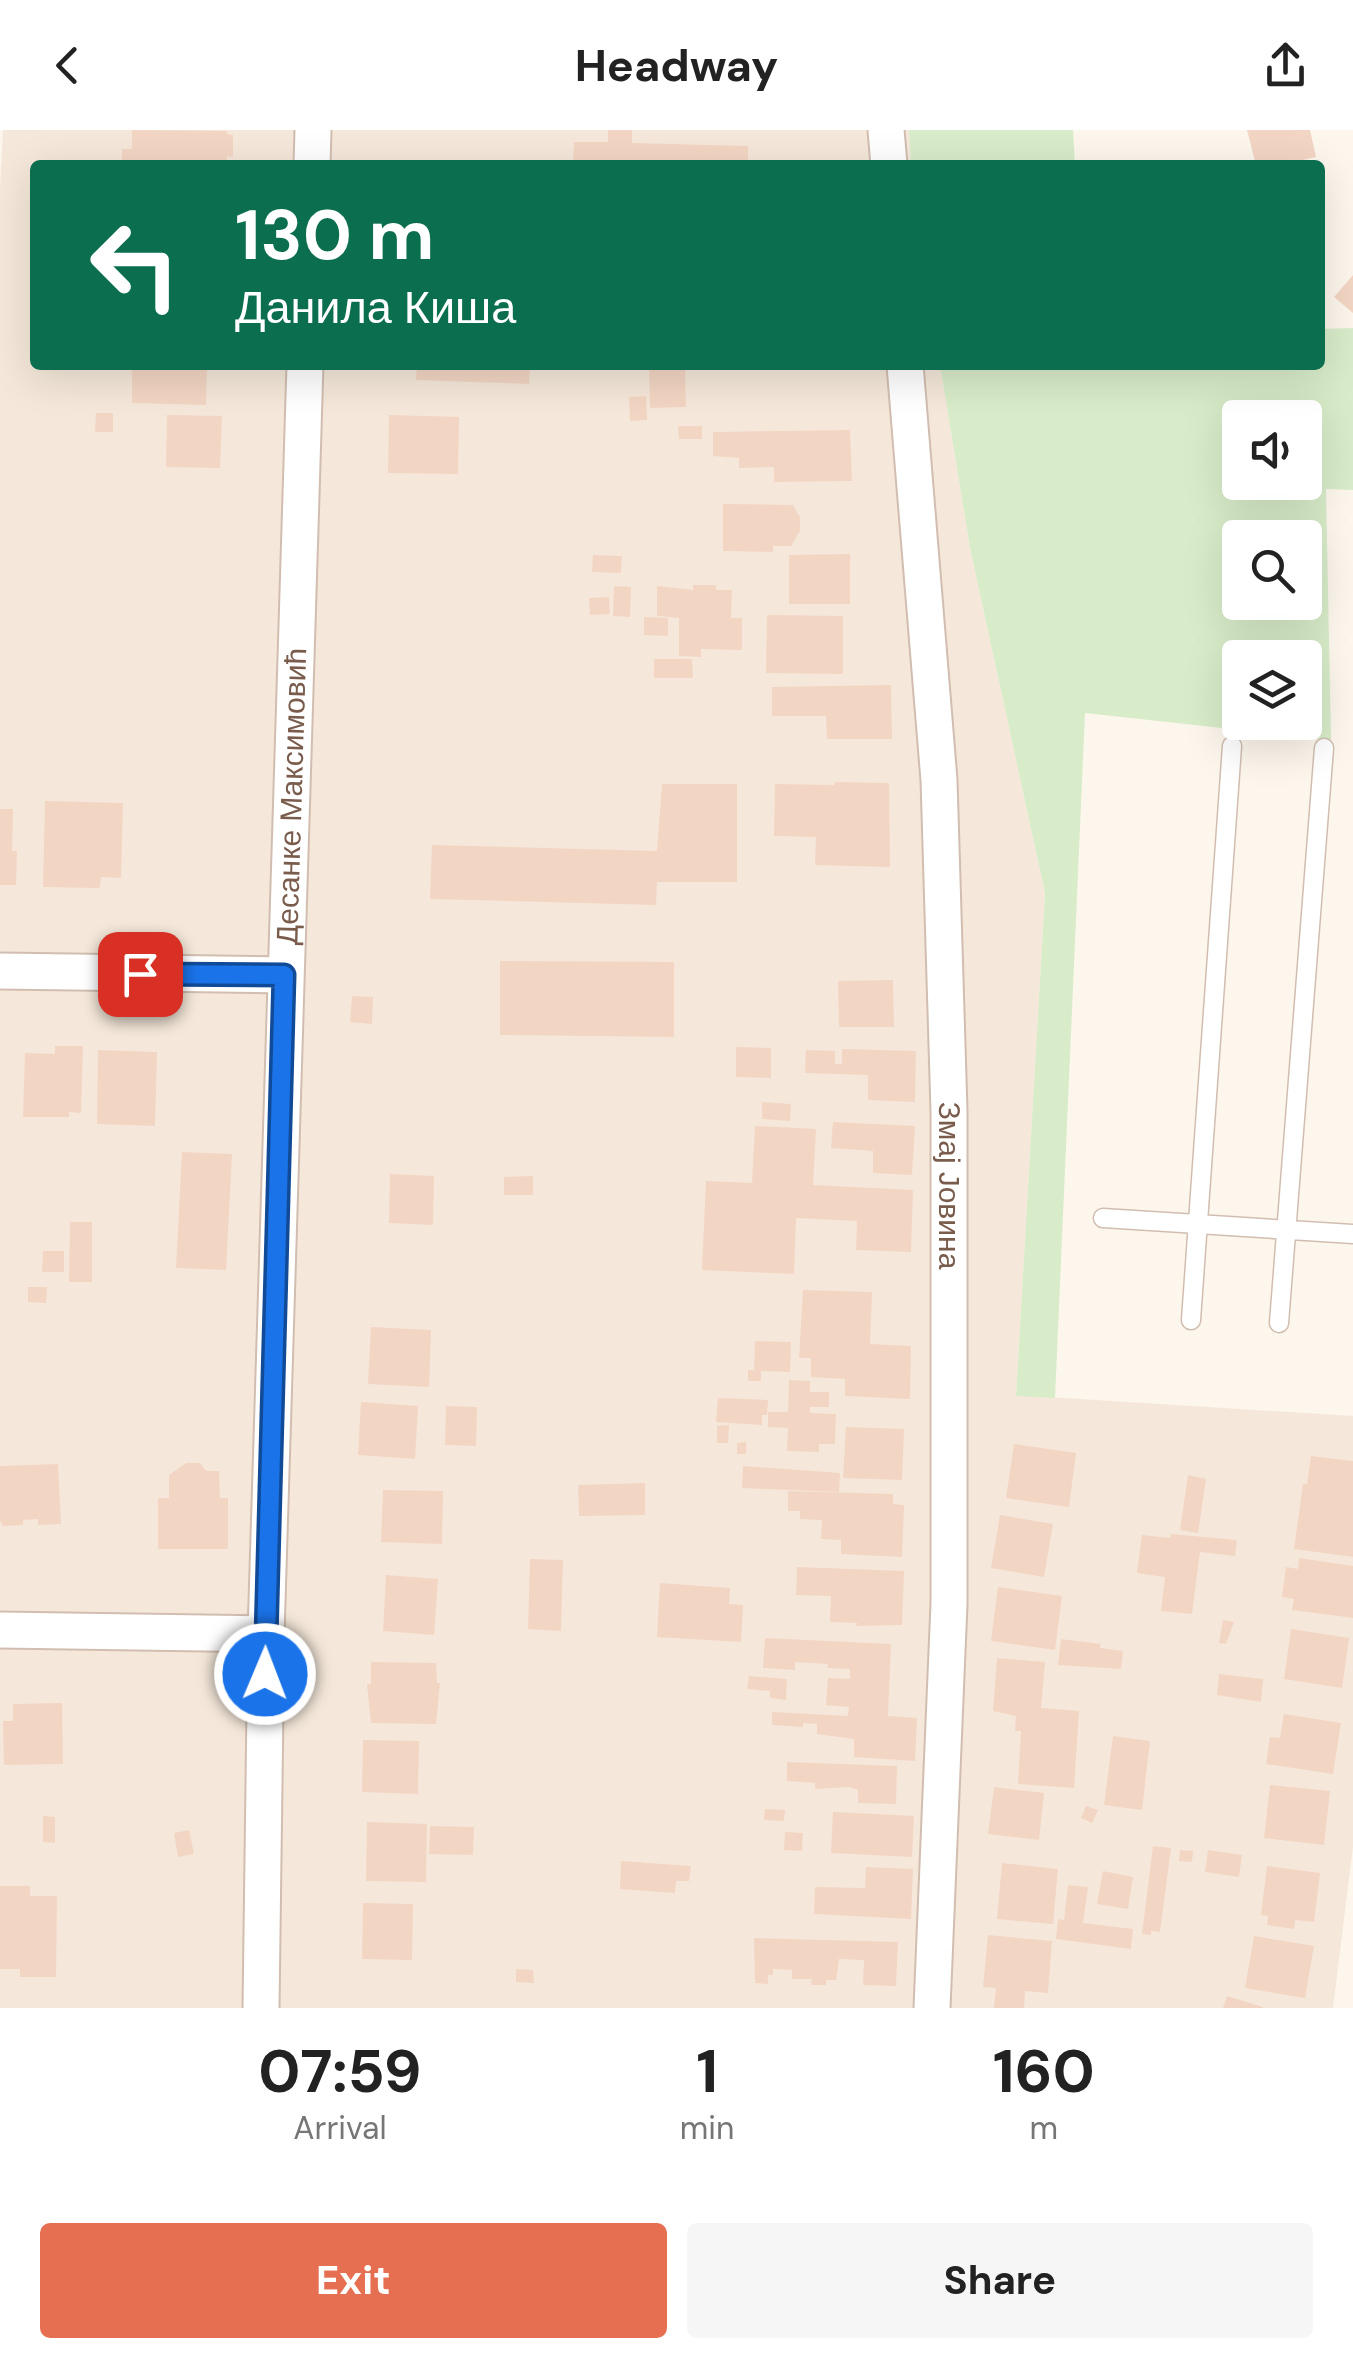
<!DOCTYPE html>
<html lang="en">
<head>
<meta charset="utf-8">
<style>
	:root { --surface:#fff; --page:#f6f6f6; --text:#222; --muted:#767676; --accent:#e76f51 }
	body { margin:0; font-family:"DM Sans",sans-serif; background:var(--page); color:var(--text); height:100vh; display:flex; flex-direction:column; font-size:38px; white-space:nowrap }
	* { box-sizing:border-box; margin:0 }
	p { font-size:32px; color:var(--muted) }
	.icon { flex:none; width:55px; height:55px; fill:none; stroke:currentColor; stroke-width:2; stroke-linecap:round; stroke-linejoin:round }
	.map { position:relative; height:1878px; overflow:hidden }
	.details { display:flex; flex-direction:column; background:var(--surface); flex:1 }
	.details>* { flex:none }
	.hud { position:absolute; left:30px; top:30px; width:1295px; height:210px; border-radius:10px; box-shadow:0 10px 40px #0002; background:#0b6e4f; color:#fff; overflow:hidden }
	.controls { position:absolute; left:1222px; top:270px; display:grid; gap:20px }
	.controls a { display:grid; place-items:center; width:100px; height:100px; border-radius:10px; background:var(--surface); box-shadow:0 10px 40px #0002; font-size:50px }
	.pin { position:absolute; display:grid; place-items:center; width:85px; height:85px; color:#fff; margin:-42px; border-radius:20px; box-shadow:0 5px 15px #0006 }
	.me { position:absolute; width:110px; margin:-55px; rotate:1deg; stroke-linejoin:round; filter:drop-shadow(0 0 8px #0008) }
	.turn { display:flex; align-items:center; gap:35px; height:210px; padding:0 40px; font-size:45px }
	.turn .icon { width:130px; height:130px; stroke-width:2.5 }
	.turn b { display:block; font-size:70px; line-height:85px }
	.eta { display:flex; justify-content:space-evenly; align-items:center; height:170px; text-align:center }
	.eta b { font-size:60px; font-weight:700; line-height:70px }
	.action { display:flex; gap:20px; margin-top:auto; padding:20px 40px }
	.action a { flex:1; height:115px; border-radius:10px; background:var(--accent); color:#fff; font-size:40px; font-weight:700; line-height:115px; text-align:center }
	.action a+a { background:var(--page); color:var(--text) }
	header { display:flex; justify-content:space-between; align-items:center; height:130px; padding:0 40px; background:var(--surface); font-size:45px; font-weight:700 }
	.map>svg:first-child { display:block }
	.residential { fill:#f5e8da }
	.green { fill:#d8ecc9; fill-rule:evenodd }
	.building { fill:#f3d5c3 }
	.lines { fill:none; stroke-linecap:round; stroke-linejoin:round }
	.service-casing { stroke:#d1beb0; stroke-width:21 }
	.minor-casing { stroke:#d1beb0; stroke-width:39 }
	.service { stroke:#fff; stroke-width:18 }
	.minor { stroke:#fff; stroke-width:35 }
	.route-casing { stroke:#114b97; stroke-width:25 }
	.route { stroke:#1a73e8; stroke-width:18 }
	.labels { text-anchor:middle; stroke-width:10; stroke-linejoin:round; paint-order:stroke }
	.street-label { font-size:30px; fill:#7a5c4d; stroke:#fffaf3 }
</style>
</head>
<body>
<header><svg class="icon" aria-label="back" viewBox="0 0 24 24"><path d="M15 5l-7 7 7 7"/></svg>Headway<svg class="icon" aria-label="share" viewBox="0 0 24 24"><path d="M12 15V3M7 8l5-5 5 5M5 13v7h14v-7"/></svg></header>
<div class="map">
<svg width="1353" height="1878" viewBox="0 0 1353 1878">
	<rect width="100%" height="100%" fill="#fdf6ec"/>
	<!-- residential -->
	<path class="residential" d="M3,0H909L911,35H35V235H940L970,418L1045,763L1016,1265L1353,1286V1717L1333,1878H0V58Z"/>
	<!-- green -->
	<path class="green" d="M909,0H1073L1075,35H911Z
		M1353,198V360L1326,359L1331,610L1085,583L1055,1268L1016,1266L1045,763L970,418L940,235H1320V199ZM1240,288H1305V352H1240ZM1240,408H1305V472H1240ZM1240,528H1305V592H1240Z"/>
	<!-- building -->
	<path class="building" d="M132,0L227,1V4L233,5V27L227,26V35H122V19H132Z
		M608,0H632V13L748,16V35H573L574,12H608Z
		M1247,0H1310L1316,27L1280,35H1256Z
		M1353,145V183L1334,167Z
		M132,235H207L206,275L132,273Z
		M417,235H530L529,254L416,250Z
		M685,237L686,277L650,278L649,238Z
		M646,266L647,290L630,291L629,267Z
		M96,283H113V302H95Z
		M167,285L222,286L220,338L166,337Z
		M389,285L459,287L458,344L388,343Z
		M678,296H702V309H679Z
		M850,300L852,351L774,352V337L739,338V328L713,326V302Z
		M723,374L793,375L800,387V401L791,416H773V422L723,421Z
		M850,424V474H789V425Z
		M593,425L622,426L621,443L592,442Z
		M693,455H716V460H732L731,488H742V520L701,519V527L679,526V488L657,486V456L693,460Z
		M614,456L631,457L630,487L613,486Z
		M609,467L610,484L590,485L589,468Z
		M767,485L843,486V544L766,543Z
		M644,487L668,488V506L644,505Z
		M654,529H692L693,548H654Z
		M891,555L892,609H827L826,586H772V557Z
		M835,652L889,653L890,737L815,735L816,707L774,706L775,654L834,655Z
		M662,654H737V752H657L656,775L430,769L432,715L657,721Z
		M45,671L123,673L121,748L101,747L100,758L43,757Z
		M0,679H13L12,721H17L16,755H0Z
		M500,831L674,832V907L500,905Z
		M893,850L894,897H839L838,851Z
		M352,866L373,867L372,894L350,892Z
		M55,916H83L81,983L69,982V987H23L25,923L55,924Z
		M736,917L771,918V948L736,947Z
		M842,919L916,921L915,972L868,970V945L805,943L806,920L835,921V934H842Z
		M98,920L157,922L155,996L97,994Z
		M762,972L791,974L790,991L762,989Z
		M833,992L915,996L912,1045L873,1043V1021L831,1018Z
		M755,996L816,999L813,1055L913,1060L911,1122L856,1120L857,1091L796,1088L794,1144L702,1140L706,1051L752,1053Z
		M182,1022L232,1024L226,1140L176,1138Z
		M390,1044L434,1046L433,1095L389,1093Z
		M533,1046V1065H504V1047Z
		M70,1092H92V1152H69Z
		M43,1121H64V1142H42Z
		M28,1157H47L46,1173L28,1172Z
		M803,1160L872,1162L870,1214L911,1216L910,1269L845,1266V1249L811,1247V1228H799Z
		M371,1197L431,1200L429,1257L368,1254Z
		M755,1211L791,1212L790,1242L761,1241V1251H748V1240H754Z
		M789,1250L810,1251V1262H829V1277H810V1283L836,1284L835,1314H819V1322L787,1321L788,1298L768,1297V1282H788Z
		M718,1268L768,1270L767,1285H762V1295L716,1292Z
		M361,1272L418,1276L415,1329L358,1325Z
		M446,1276L477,1277L476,1316L445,1315Z
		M729,1295L728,1313H717V1296Z
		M846,1297L904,1299L902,1350L843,1348Z
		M746,1312V1324H737V1313Z
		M1014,1314L1076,1323L1069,1377L1006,1368Z
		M1311,1326L1353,1331V1427L1294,1419L1303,1354H1307Z
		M186,1333H200L206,1341H219L220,1368H228V1419H158V1368H169V1345Z
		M58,1334L61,1394L38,1395V1389L23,1390V1395L3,1396L0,1391V1336Z
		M743,1336L840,1343L839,1362L742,1358Z
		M1188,1345L1206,1349L1198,1403L1180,1400Z
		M645,1353V1385L579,1386L578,1355Z
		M383,1360L443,1361L442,1414L381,1412Z
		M788,1361L893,1364V1374L904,1375L902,1427L841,1424V1410L821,1409L822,1390L800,1389V1381H788Z
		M1000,1385L1053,1394L1044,1447L991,1438Z
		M1171,1404L1237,1410L1235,1426L1200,1422L1192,1484L1161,1481L1165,1447L1137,1443L1142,1405L1170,1408Z
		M1299,1428L1353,1436V1488L1292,1480L1294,1469L1282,1467L1286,1437L1298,1439Z
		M530,1429L563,1430L561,1501L528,1499Z
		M797,1437L904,1441L902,1495L856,1496L857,1493L830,1492L831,1466L796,1465Z
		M386,1445L438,1449L434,1505L383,1501Z
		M660,1453L730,1458L729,1474L743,1475L741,1512L657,1507Z
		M998,1457L1062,1466L1055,1520L991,1511Z
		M1223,1490L1234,1492L1226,1514L1219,1513Z
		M1291,1499L1349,1508L1342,1558L1284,1549Z
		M765,1508L891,1514L888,1586L917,1588L915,1631L854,1627V1609L817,1604V1594L803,1593V1597L772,1595V1582L848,1586L849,1577L826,1575L828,1548L850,1549V1539L827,1538L828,1534L795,1532V1540L763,1538Z
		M1061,1509L1101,1514L1100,1518L1123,1521L1121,1539L1058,1535Z
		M997,1528L1045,1532L1041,1578L1079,1581L1074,1658L1018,1654L1021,1601H1015L1016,1586L993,1581Z
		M371,1532L436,1533L437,1553H440L436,1594L371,1593L367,1554H371Z
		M1219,1544L1263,1549L1261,1572L1217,1565Z
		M749,1546L787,1549L786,1570L770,1568V1561L747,1559Z
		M62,1573L63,1634L4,1635L3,1591H13V1574Z
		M1284,1584L1341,1593L1333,1644L1266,1634L1270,1607L1280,1608Z
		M1113,1606L1150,1611L1142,1680L1104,1675Z
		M363,1610L419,1611L418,1664L362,1662Z
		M787,1632L897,1636L896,1674L858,1673V1660L848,1657L815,1659V1653L787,1651Z
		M1270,1655L1330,1661L1324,1715L1264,1708Z
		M994,1657L1044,1663L1039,1710L988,1704Z
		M1086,1676L1098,1680L1092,1693L1081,1688Z
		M765,1679L785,1680L784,1691L764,1690Z
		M833,1682L914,1686L912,1727L831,1723Z
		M43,1686L55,1687V1713L43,1712Z
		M367,1692L427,1694L426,1752L366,1751Z
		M430,1696L474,1697L473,1725L429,1724Z
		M189,1700L194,1724L178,1727L174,1703Z
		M785,1702L803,1703L802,1721L784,1720Z
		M1153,1716L1171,1718L1160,1802L1151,1801V1805L1142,1804Z
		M1180,1720L1193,1721L1192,1732L1179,1731Z
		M1208,1720L1242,1725L1239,1747L1205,1742Z
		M621,1731L691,1736L689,1751H676L675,1763L620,1759Z
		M1002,1733L1058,1739L1053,1794L997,1789Z
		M1267,1736L1320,1743L1314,1792L1295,1790L1294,1799L1267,1795L1268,1786L1261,1785Z
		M866,1737L913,1739L911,1789L814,1784L815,1757L865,1758Z
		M1103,1741L1133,1747L1128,1779L1097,1774Z
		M1068,1755L1088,1757L1083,1793L1133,1799L1131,1819L1056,1809L1058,1789L1064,1790Z
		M0,1756H30V1766H57L56,1847H20V1839H0Z
		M363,1773L413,1774L412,1830L362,1829Z
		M988,1805L1052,1811L1048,1863L1025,1861L1024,1878H994L996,1858L983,1857Z
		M1254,1806L1314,1816L1305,1868L1245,1858Z
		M754,1808L898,1812L896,1856L863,1855L864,1830L839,1829L836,1850H826V1855H811L812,1849H792V1840L773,1839V1845H768V1854L755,1853Z
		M516,1839L533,1840L534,1853L516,1852Z
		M1227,1866L1263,1877V1878H1223Z"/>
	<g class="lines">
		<!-- service casing -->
		<g class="service-casing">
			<path id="service" d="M1103,1088L1353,1104
				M1191,1190L1232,616
				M1279,1193L1324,618"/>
		</g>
		<!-- minor casing -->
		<g class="minor-casing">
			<g id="minor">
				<path d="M886,0L889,35"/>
				<path d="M312,35L313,0"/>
				<path id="s1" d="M905,235L939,650L949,981V1474L932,1878"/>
				<path d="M0,841L285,845"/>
				<path d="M0,1500L266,1504"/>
				<path id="s2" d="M261,1878L266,1504L305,235"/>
			</g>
		</g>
		<!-- service -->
		<use href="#service" class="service"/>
		<!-- minor -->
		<use href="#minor" class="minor"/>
	</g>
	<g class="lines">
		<!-- route casing -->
		<g class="route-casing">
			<path id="route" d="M140,844L284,845L265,1544"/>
		</g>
		<!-- route -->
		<use href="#route" class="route"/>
	</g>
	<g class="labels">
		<!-- street labels -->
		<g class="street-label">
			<text dy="10" stroke="none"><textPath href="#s2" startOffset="1212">Десанке Максимовић</textPath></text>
			<text dy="10" stroke="none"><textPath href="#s1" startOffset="822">Змај Јовина</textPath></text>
		</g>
	</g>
</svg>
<div class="controls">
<a><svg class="icon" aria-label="sound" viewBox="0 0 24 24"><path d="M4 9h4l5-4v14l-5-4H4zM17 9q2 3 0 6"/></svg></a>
<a><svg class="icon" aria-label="search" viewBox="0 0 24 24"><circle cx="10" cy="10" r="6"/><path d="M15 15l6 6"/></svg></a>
<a><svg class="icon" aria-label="layers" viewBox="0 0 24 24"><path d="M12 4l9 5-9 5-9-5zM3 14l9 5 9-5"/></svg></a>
</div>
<div class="pin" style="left:140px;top:844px;background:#d93025"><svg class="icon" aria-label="arrive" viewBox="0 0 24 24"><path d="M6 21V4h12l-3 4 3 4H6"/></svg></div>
<svg class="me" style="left:265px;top:1544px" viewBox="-20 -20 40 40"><circle r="17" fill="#1a73e8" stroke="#fff" stroke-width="3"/><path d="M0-11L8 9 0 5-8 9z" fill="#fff"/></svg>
<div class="hud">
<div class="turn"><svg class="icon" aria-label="left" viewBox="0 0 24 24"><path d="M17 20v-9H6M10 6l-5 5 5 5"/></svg><div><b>130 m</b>Данила Киша</div></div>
</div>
</div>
<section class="details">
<div class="eta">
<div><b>07:59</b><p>Arrival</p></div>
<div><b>1</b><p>min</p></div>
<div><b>160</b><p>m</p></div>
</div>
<div class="action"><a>Exit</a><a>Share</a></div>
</section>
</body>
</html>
